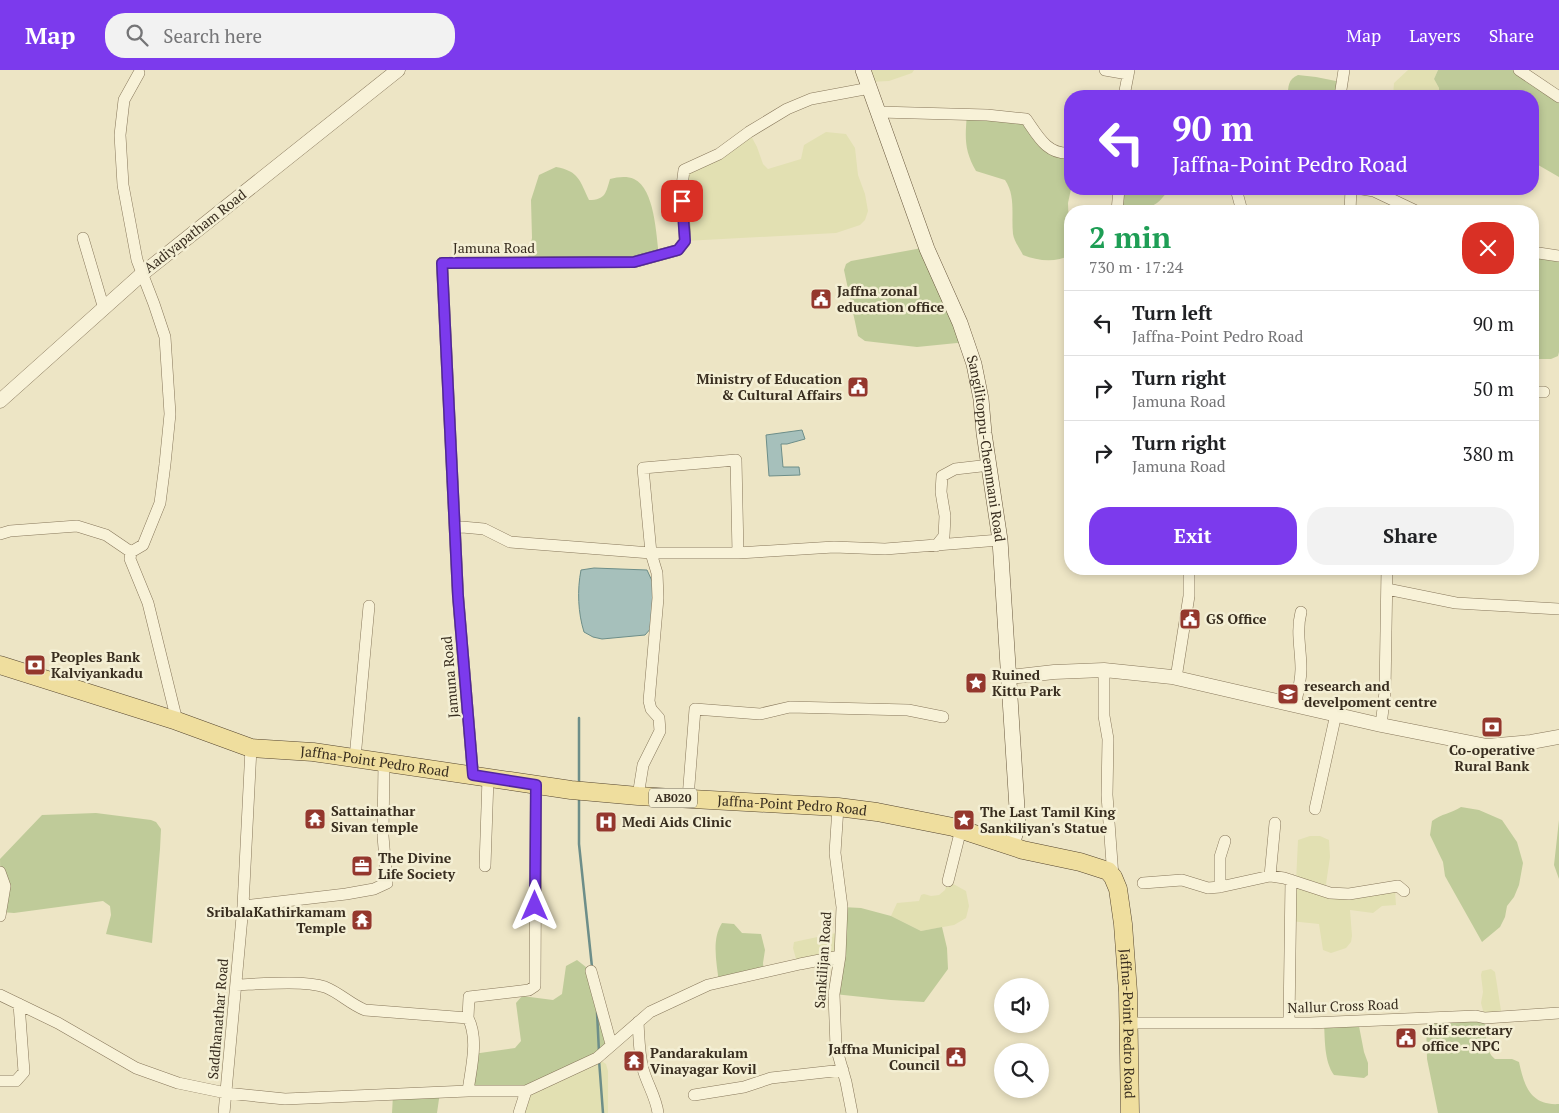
<!DOCTYPE html>
<html lang="en">
<head>
<meta charset="utf-8">
<style>
	:root { --surface:#fff; --page:#f2f2f2; --text:#202124; --muted:#757577; --line:#e0e0e0; --accent:#7c3aed }
	body { margin:0; font-family:"PT Serif",serif; background:var(--page); color:var(--text); height:100vh; display:flex; flex-direction:column; font-size:19px; white-space:nowrap }
	* { box-sizing:border-box; margin:0 }
	p { font-size:16px; color:var(--muted) }
	.icon { flex:none; width:28px; height:28px; fill:none; stroke:currentColor; stroke-width:2; stroke-linecap:round; stroke-linejoin:round }
	.map { position:relative; flex:1; overflow:hidden }
	.side { position:absolute; left:1064px; top:135px; width:475px; height:370px; display:flex; flex-direction:column; background:var(--surface); border-radius:20px; box-shadow:0 2px 8px #0003 }
	.side>* { flex:none }
	.guide { position:absolute; left:1064px; top:20px; width:475px; height:105px; border-radius:20px; box-shadow:0 2px 8px #0003; background:#7c3aed; color:#fff; overflow:hidden }
	.tools { position:absolute; left:994px; top:908px; display:grid; gap:10px }
	.tools a { display:grid; place-items:center; width:55px; height:55px; border-radius:50%; background:var(--surface); box-shadow:0 2px 8px #0003; font-size:25px }
	.pin { position:absolute; display:grid; place-items:center; width:42px; height:42px; color:#fff; margin:-21px; border-radius:10px; box-shadow:0 2px 8px #0006 }
	.me { position:absolute; width:55px; margin:-28px; rotate:0deg; stroke-linejoin:round; filter:drop-shadow(0 0 4px #0008) }
	.turn { display:flex; align-items:center; gap:18px; height:105px; padding:0 25px; font-size:22px }
	.turn .icon { width:65px; height:65px; stroke-width:2.5 }
	.turn b { display:block; font-size:35px; line-height:42px }
	.round { display:grid; place-items:center; flex:none; width:52px; height:52px; border-radius:20px; background:var(--page) }
	.overview { display:flex; align-items:center; justify-content:space-between; height:85px; padding:0 25px }
	h1 { font-size:30px; font-weight:800; line-height:38px; color:#1e9e55 }
	.cta { display:flex; gap:10px; margin-top:auto; padding:10px 25px }
	.cta a { flex:1; height:58px; border-radius:20px; background:var(--accent); color:#fff; font-size:20px; font-weight:800; line-height:58px; text-align:center }
	.cta a+a { background:var(--page); color:var(--text) }
	ul { padding:0; list-style:none }
	li { display:flex; align-items:center; gap:15px; height:65px; padding:0 25px; border-top:1px solid var(--line) }
	li div { flex:1 }
	li b { display:block; font-size:19px }
	li em { font-style:normal }
	header { display:flex; align-items:center; gap:30px; box-sizing:border-box; height:70px; padding:0 25px; background:var(--accent); color:#fff }
	header strong { font-size:24px }
	nav { display:flex; gap:28px; margin-inline-start:auto; font-size:18px }
	.search { width:350px; height:45px; background:var(--page); display:flex; align-items:center; gap:12px; box-sizing:border-box; padding:0 18px; border-radius:20px; color:var(--muted); font-size:19px }
	.map>svg:first-child { display:block }
	.farmland { fill:#e2e0b2 }
	.green { fill:#bfcb99 }
	.water { fill:#a6c0bb; stroke:#6d8e89 }
	.lines { fill:none; stroke-linecap:round; stroke-linejoin:round }
	.stream { stroke:#6d8e89; stroke-width:2.5 }
	.minor-casing { stroke:#87775b; stroke-width:12 }
	.tertiary-casing { stroke:#87775b; stroke-width:15 }
	.secondary-casing { stroke:#69583e; stroke-width:16 }
	.primary-casing { stroke:#55452f; stroke-width:19 }
	.minor { stroke:#f8f2d8; stroke-width:11 }
	.tertiary { stroke:#f8f2d8; stroke-width:14 }
	.secondary { stroke:#f8f2d8; stroke-width:15 }
	.primary { stroke:#efde9e; stroke-width:18 }
	.route-casing { stroke:#51269a; stroke-width:12 }
	.route { stroke:#7c3aed; stroke-width:9 }
	.labels { text-anchor:middle; stroke-width:5; stroke-linejoin:round; paint-order:stroke }
	.shield { fill:#f4efd4; stroke:#706755; stroke-width:1 }
	.shield-label { font-size:12px; font-weight:bold; fill:#382d1f }
	.street-label { font-size:14px; fill:#382d1f; stroke:#f4efd4 }
	.poi-label { font-size:14px; font-weight:bold; fill:#382d1f; stroke:#f4efd4; text-anchor:start }
</style>
</head>
<body>
<header>
<strong>Map</strong>
<div class="search"><svg class="icon" aria-label="search" viewBox="0 0 24 24"><circle cx="10" cy="10" r="6"/><path d="M15 15l6 6"/></svg>Search here</div>
<nav><a>Map</a><a>Layers</a><a>Share</a></nav>
</header>
<div class="map">
<svg width="1559" height="1043" viewBox="0 0 1559 1043">
	<rect width="100%" height="100%" fill="#ede5c5"/>
	<!-- farmland -->
	<path class="farmland" d="M863,0H914L912,3L889,11L868,12Z
		M1408,0H1438L1434,9L1439,18V26H1393L1394,13Z
		M749,62L757,77L763,94L768,99L801,89L804,75L826,62L846,64L855,78L858,105L865,124L868,141L865,150L860,155L836,163L685,171L682,116L693,95Z
		M1310,766H1320L1329,770L1330,787L1325,821H1395L1396,835L1382,836L1373,843L1350,840L1352,866L1351,872L1346,878L1331,883L1323,880L1319,854L1290,851L1296,812L1298,770Z
		M948,811L966,821L969,836L966,848L954,855L921,861L891,846L897,833L919,831L921,825L924,824L931,826L939,825L945,820Z
		M841,862L840,886L800,894L796,889L793,878L794,872Z
		M1491,899L1495,902L1502,947L1485,948L1481,933L1483,922L1481,905L1482,901Z
		M597,988L606,994L608,1001V1043H519L526,1021Z"/>
	<!-- green -->
	<path class="green" d="M1438,0H1519L1559,27V107L1533,92L1532,26H1439V18L1434,9Z
		M1298,5L1316,7L1341,12L1340,26H1288C1288,17 1288,9 1298,5Z
		M967,44L1026,49L1045,77L1070,83L1071,119L1068,133L1070,185C1056,193 1038,191 1023,185C1020,179 1014,171 1013,164C1011,145 1016,126 1005,110L976,101C964,80 965,68 967,44Z
		M556,97C579,101 580,111 589,130C606,130 606,122 610,109C618,107 627,106 634,109C655,119 656,165 659,185L527,193L532,168L531,130L539,105Z
		M1119,119H1172C1165,122 1163,129 1157,133C1145,141 1130,141 1116,138Z
		M922,178L967,272L917,277L865,271L858,266L844,200L846,194L851,191Z
		M1532,184L1559,188V282L1558,286L1551,289H1533Z
		M1461,737L1479,740L1502,750L1517,772L1523,793L1519,815L1514,827L1507,836L1505,847L1500,857L1482,872L1445,806L1443,792L1430,765L1432,751C1441,744 1452,743 1461,737Z
		M96,743L151,750L156,752L161,759L160,779L152,873L106,864L111,845L110,836L103,831L14,843L1,842L0,789L42,745Z
		M1559,750V809L1554,795Z
		M842,837L861,838L891,846L921,861L942,857L947,878L948,899L924,932L891,930L834,924Z
		M722,853L734,854L742,863L761,864L765,880L763,893L764,902L719,913C717,894 711,870 722,853Z
		M577,890L591,901L611,974L526,1021H468L473,984L515,978L521,971L516,933L522,926L553,930L562,924L566,896Z
		M1426,948H1485C1486,961 1484,981 1495,989H1512L1519,992C1524,1015 1530,1036 1559,1034V1043H1438L1427,989Z
		M1358,951L1364,982L1368,993V1005L1364,1008L1334,1005C1324,991 1325,969 1324,952Z
		M440,1022L437,1043H392L393,1025Z"/>
	<!-- water -->
	<path class="water" d="M802,360L805,369L787,374H781L783,397H799L800,405L769,406L766,365Z
		M594,498L647,500L653,513L652,557L645,565L602,569L593,567L584,562C578,543 577,520 581,500Z"/>
	<g class="lines">
		<!-- stream -->
		<path class="stream" d="M579,648V715
			M579,728V774L592,897
			M597,942L599,982
			M599,990L603,1043"/>
		<!-- minor casing -->
		<g class="minor-casing">
			<path id="minor" d="M1105,0L1128,4
				M1519,0L1559,27
				M139,3L124,30L120,65L123,115L137,190L154,234L165,267L170,344L165,394L160,433L143,475L131,482L130,489L148,533L177,651
				M1124,26L1129,0
				M1340,26L1344,0
				M879,42L987,45L1026,49C1038,66 1047,85 1070,83
				M1236,119L1242,141
				M1362,119L1374,121L1416,141
				M1117,141L1119,119
				M1350,141L1351,119
				M83,168L104,239
				M1532,182L1559,186
				M1532,322H1544
				M455,458L462,457L484,459L510,472L651,483H738L834,477L885,479L1000,470
				M0,464L10,461L77,456L106,465L131,482
				M936,476L944,466L945,446L941,422L942,406L955,399L990,395
				M1387,519L1456,533L1559,539
				M1104,600V646L1108,669L1107,725L1113,807
				M1176,608L1189,526V499
				M1295,635C1298,623 1301,611 1301,599C1301,579 1296,562 1301,542
				M1381,655L1385,622L1387,499
				M355,688L369,536
				M473,705L458,526L442,193L634,192L678,180L685,171L682,116L684,100L719,84L749,62L787,39L811,29L870,18
				M638,726L643,695L660,661L659,648L651,639L649,631L658,528L657,503L651,483L643,398L736,390L738,483
				M688,728L695,639L760,644L790,637L908,640L943,647
				M838,737L835,783L842,837L840,886L834,924L836,977L846,1012L852,1043
				M1315,739L1336,644
				M485,796L488,708
				M0,802L5,816L0,846
				M1270,806L1275,753
				M948,811L961,759
				M1143,813L1182,810L1208,818L1220,817L1270,806L1284,808L1330,823L1349,824L1398,816L1404,821
				M1220,817V787L1225,771
				M243,836L346,824L374,819L387,813L383,766L384,692
				M591,901L611,974
				M236,915C259,914 305,910 325,917C340,923 350,934 365,940L468,948C479,969 471,998 468,1021
				M0,925L58,953L136,998L178,1013L226,1023L285,1029L468,1021H526
				M468,948L469,927L529,920L535,916L536,715
				M638,952C639,967 639,984 643,999C647,1014 656,1027 658,1043
				M1128,953H1310L1476,946L1485,948L1559,943
				M1289,953L1291,810
				M0,1011H16L24,1002L19,934
				M694,1025L744,1017L771,1008L843,1000
				M224,1043L243,836L251,678
				M519,1043L526,1021L597,988L650,942L708,915L800,894L840,886"/>
		</g>
		<!-- tertiary casing -->
		<g class="tertiary-casing">
			<path id="tertiary" d="M0,331L142,204L398,0
				M1009,607L1054,602L1104,600L1172,607L1381,655L1487,676L1531,672L1559,667"/>
		</g>
		<!-- secondary casing -->
		<g class="secondary-casing">
			<g id="secondary">
				<path id="s1" d="M863,0L927,179L960,253L974,294L981,329L984,363L1000,470L1018,754L1014,768V777"/>
			</g>
		</g>
		<!-- primary casing -->
		<g class="primary-casing">
			<g id="primary">
				<path id="s2" d="M0,595L177,651L251,678L313,682L571,720L638,726L838,737L877,742L953,757L1023,780L1080,792L1108,801L1113,807L1118,819L1123,854L1128,922L1130,1043"/>
			</g>
		</g>
		<!-- minor -->
		<use href="#minor" class="minor"/>
		<!-- tertiary -->
		<use href="#tertiary" class="tertiary"/>
		<!-- secondary -->
		<use href="#secondary" class="secondary"/>
		<!-- primary -->
		<use href="#primary" class="primary"/>
	</g>
	<g class="lines">
		<!-- route casing -->
		<g class="route-casing">
			<path id="route" d="M535,836L536,715L473,705L458,526L442,193L634,192L678,180L685,171L682,131"/>
		</g>
		<!-- route -->
		<use href="#route" class="route"/>
	</g>
	<!-- icons -->
	<defs>
		<g id="civic-square" transform="scale(1.125)"><rect x="-9" y="-9" width="18" height="18" rx="4" fill="#94372d" stroke="#f4efd4"/><path d="M-.6-6.5H3V-4.5H.6V-3L4-1V1h2V6H-6V1h2V-1L-.6-3ZM-1.2 2.5V6h2.4V2.5Z" fill="#fff"/></g>
		<g id="bank-square" transform="scale(1.125)"><rect x="-9" y="-9" width="18" height="18" rx="4" fill="#94372d" stroke="#f4efd4"/><path d="M-6-4H6V4H-6ZM0-2.3a2.3 2.3 0 1 0 0 4.6a2.3 2.3 0 1 0 0-4.6Z" fill="#fff"/></g>
		<g id="sight-square" transform="scale(1.125)"><rect x="-9" y="-9" width="18" height="18" rx="4" fill="#94372d" stroke="#f4efd4"/><path d="M0-6L1.8-2.2L6-1.7L2.9 1.2L3.7 5.4L0 3.3L-3.7 5.4L-2.9 1.2L-6-1.7L-1.8-2.2Z" fill="#fff"/></g>
		<g id="university-square" transform="scale(1.125)"><rect x="-9" y="-9" width="18" height="18" rx="4" fill="#94372d" stroke="#f4efd4"/><path d="M0-5L7-2L0 1L-7-2ZM-4 1L0 2.5L4 1V4Q0 6-4 4Z" fill="#fff"/></g>
		<g id="temple-square" transform="scale(1.125)"><rect x="-9" y="-9" width="18" height="18" rx="4" fill="#94372d" stroke="#f4efd4"/><path d="M0-6L5-2H3V0L6.5 2.5H4V6H1.5V3h-3V6H-4V2.5H-6.5L-3 0V-2H-5Z" fill="#fff"/></g>
		<g id="hospital-square" transform="scale(1.125)"><rect x="-9" y="-9" width="18" height="18" rx="4" fill="#94372d" stroke="#f4efd4"/><path d="M-5-5h3v3.5h4V-5h3V5h-3V1.5h-4V5h-3Z" fill="#fff"/></g>
		<g id="office-square" transform="scale(1.125)"><rect x="-9" y="-9" width="18" height="18" rx="4" fill="#94372d" stroke="#f4efd4"/><path d="M-6-3h4V-5.5h4V-3h4V5H-6ZM-1-4.5V-3h2v-1.5ZM-6 0V1H6V0Z" fill="#fff"/></g>
	</defs>
	<g fill-rule="evenodd">
		<use href="#civic-square" x="821" y="229"/>
		<use href="#civic-square" x="858" y="317"/>
		<use href="#civic-square" x="1190" y="549"/>
		<use href="#bank-square" x="35" y="595"/>
		<use href="#sight-square" x="976" y="613"/>
		<use href="#university-square" x="1288" y="624"/>
		<use href="#bank-square" x="1492" y="657"/>
		<use href="#temple-square" x="315" y="749"/>
		<use href="#sight-square" x="964" y="750"/>
		<use href="#hospital-square" x="606" y="752"/>
		<use href="#office-square" x="362" y="796"/>
		<use href="#temple-square" x="362" y="850"/>
		<use href="#civic-square" x="1406" y="968"/>
		<use href="#civic-square" x="956" y="987"/>
		<use href="#temple-square" x="634" y="991"/>
	</g>
	<g class="labels">
		<!-- shield labels -->
		<rect class="shield" x="649" y="718.5" width="48" height="19" rx="4"/>
		<g class="shield-label">
			<text x="673" y="732">AB020</text>
		</g>
		<!-- street labels -->
		<g class="street-label">
			<text transform="translate(195 161) rotate(-38)" y="5">Aadiyapatham Road</text>
			<text x="494" y="183">Jamuna Road</text>
			<text dy="5" stroke="none"><textPath href="#s1" startOffset="400">Sangilitoppu-Chemmani Road</textPath></text>
			<text transform="translate(450 607) rotate(-95)" y="5">Jamuna Road</text>
			<text dy="5" stroke="none"><textPath href="#s2" startOffset="389">Jaffna-Point Pedro Road</textPath></text>
			<text dy="5" stroke="none"><textPath href="#s2" startOffset="809">Jaffna-Point Pedro Road</textPath></text>
			<text transform="translate(823 890) rotate(-86)" y="5">Sankilijan Road</text>
			<text transform="translate(1343 936) rotate(-2)" y="5">Nallur Cross Road</text>
			<text transform="translate(218 949) rotate(-85)" y="5">Saddhanathar Road</text>
			<text dy="5" stroke="none"><textPath href="#s2" startOffset="1289">Jaffna-Point Pedro Road</textPath></text>
		</g>
		<!-- poi labels -->
		<g class="poi-label">
			<text x="837" y="226">Jaffna zonal<tspan x="837" dy="16">education office</tspan></text>
			<text x="842" y="314" text-anchor="end">Ministry of Education<tspan x="842" dy="16">&amp; Cultural Affairs</tspan></text>
			<text x="1206" y="554">GS Office</text>
			<text x="51" y="592">Peoples Bank<tspan x="51" dy="16">Kalviyankadu</tspan></text>
			<text x="992" y="610">Ruined<tspan x="992" dy="16">Kittu Park</tspan></text>
			<text x="1304" y="621">research and<tspan x="1304" dy="16">develpoment centre</tspan></text>
			<text x="1492" y="685" text-anchor="middle">Co-operative<tspan x="1492" dy="16">Rural Bank</tspan></text>
			<text x="331" y="746">Sattainathar<tspan x="331" dy="16">Sivan temple</tspan></text>
			<text x="980" y="747">The Last Tamil King<tspan x="980" dy="16">Sankiliyan's Statue</tspan></text>
			<text x="622" y="757">Medi Aids Clinic</text>
			<text x="378" y="793">The Divine<tspan x="378" dy="16">Life Society</tspan></text>
			<text x="346" y="847" text-anchor="end">SribalaKathirkamam<tspan x="346" dy="16">Temple</tspan></text>
			<text x="1422" y="965">chif secretary<tspan x="1422" dy="16">office - NPC</tspan></text>
			<text x="940" y="984" text-anchor="end">Jaffna Municipal<tspan x="940" dy="16">Council</tspan></text>
			<text x="650" y="988">Pandarakulam<tspan x="650" dy="16">Vinayagar Kovil</tspan></text>
		</g>
	</g>
</svg>
<div class="tools">
<a><svg class="icon" aria-label="sound" viewBox="0 0 24 24"><path d="M4 9h4l5-4v14l-5-4H4zM17 9q2 3 0 6"/></svg></a>
<a><svg class="icon" aria-label="search" viewBox="0 0 24 24"><circle cx="10" cy="10" r="6"/><path d="M15 15l6 6"/></svg></a>
</div>
<div class="pin" style="left:682px;top:131px;background:#d93025"><svg class="icon" aria-label="arrive" viewBox="0 0 24 24"><path d="M6 21V4h12l-3 4 3 4H6"/></svg></div>
<svg class="me" style="left:535px;top:836px" viewBox="-20 -20 40 40"><path d="M0-17L14 15 0 8-14 15z" fill="#7c3aed" stroke="#fff" stroke-width="4"/></svg>
<div class="guide">
<div class="turn"><svg class="icon" aria-label="left" viewBox="0 0 24 24"><path d="M17 20v-9H6M10 6l-5 5 5 5"/></svg><div><b>90 m</b>Jaffna-Point Pedro Road</div></div>
</div>
<section class="side">
<div class="overview"><div><h1>2 min</h1><p>730 m · 17:24</p></div><a class="round" style="background:#d93025;color:#fff"><svg class="icon" aria-label="close" viewBox="0 0 24 24"><path d="M6 6l12 12M18 6L6 18"/></svg></a></div>
<ul>
<li><svg class="icon" aria-label="left" viewBox="0 0 24 24"><path d="M17 20v-9H6M10 6l-5 5 5 5"/></svg><div><b>Turn left</b><p>Jaffna-Point Pedro Road</p></div><em>90 m</em></li>
<li><svg class="icon" aria-label="right" viewBox="0 0 24 24"><path d="M7 20v-9h11M14 6l5 5-5 5"/></svg><div><b>Turn right</b><p>Jamuna Road</p></div><em>50 m</em></li>
<li><svg class="icon" aria-label="right" viewBox="0 0 24 24"><path d="M7 20v-9h11M14 6l5 5-5 5"/></svg><div><b>Turn right</b><p>Jamuna Road</p></div><em>380 m</em></li>
</ul>
<div class="cta"><a>Exit</a><a>Share</a></div>
</section>
</div>
</body>
</html>
